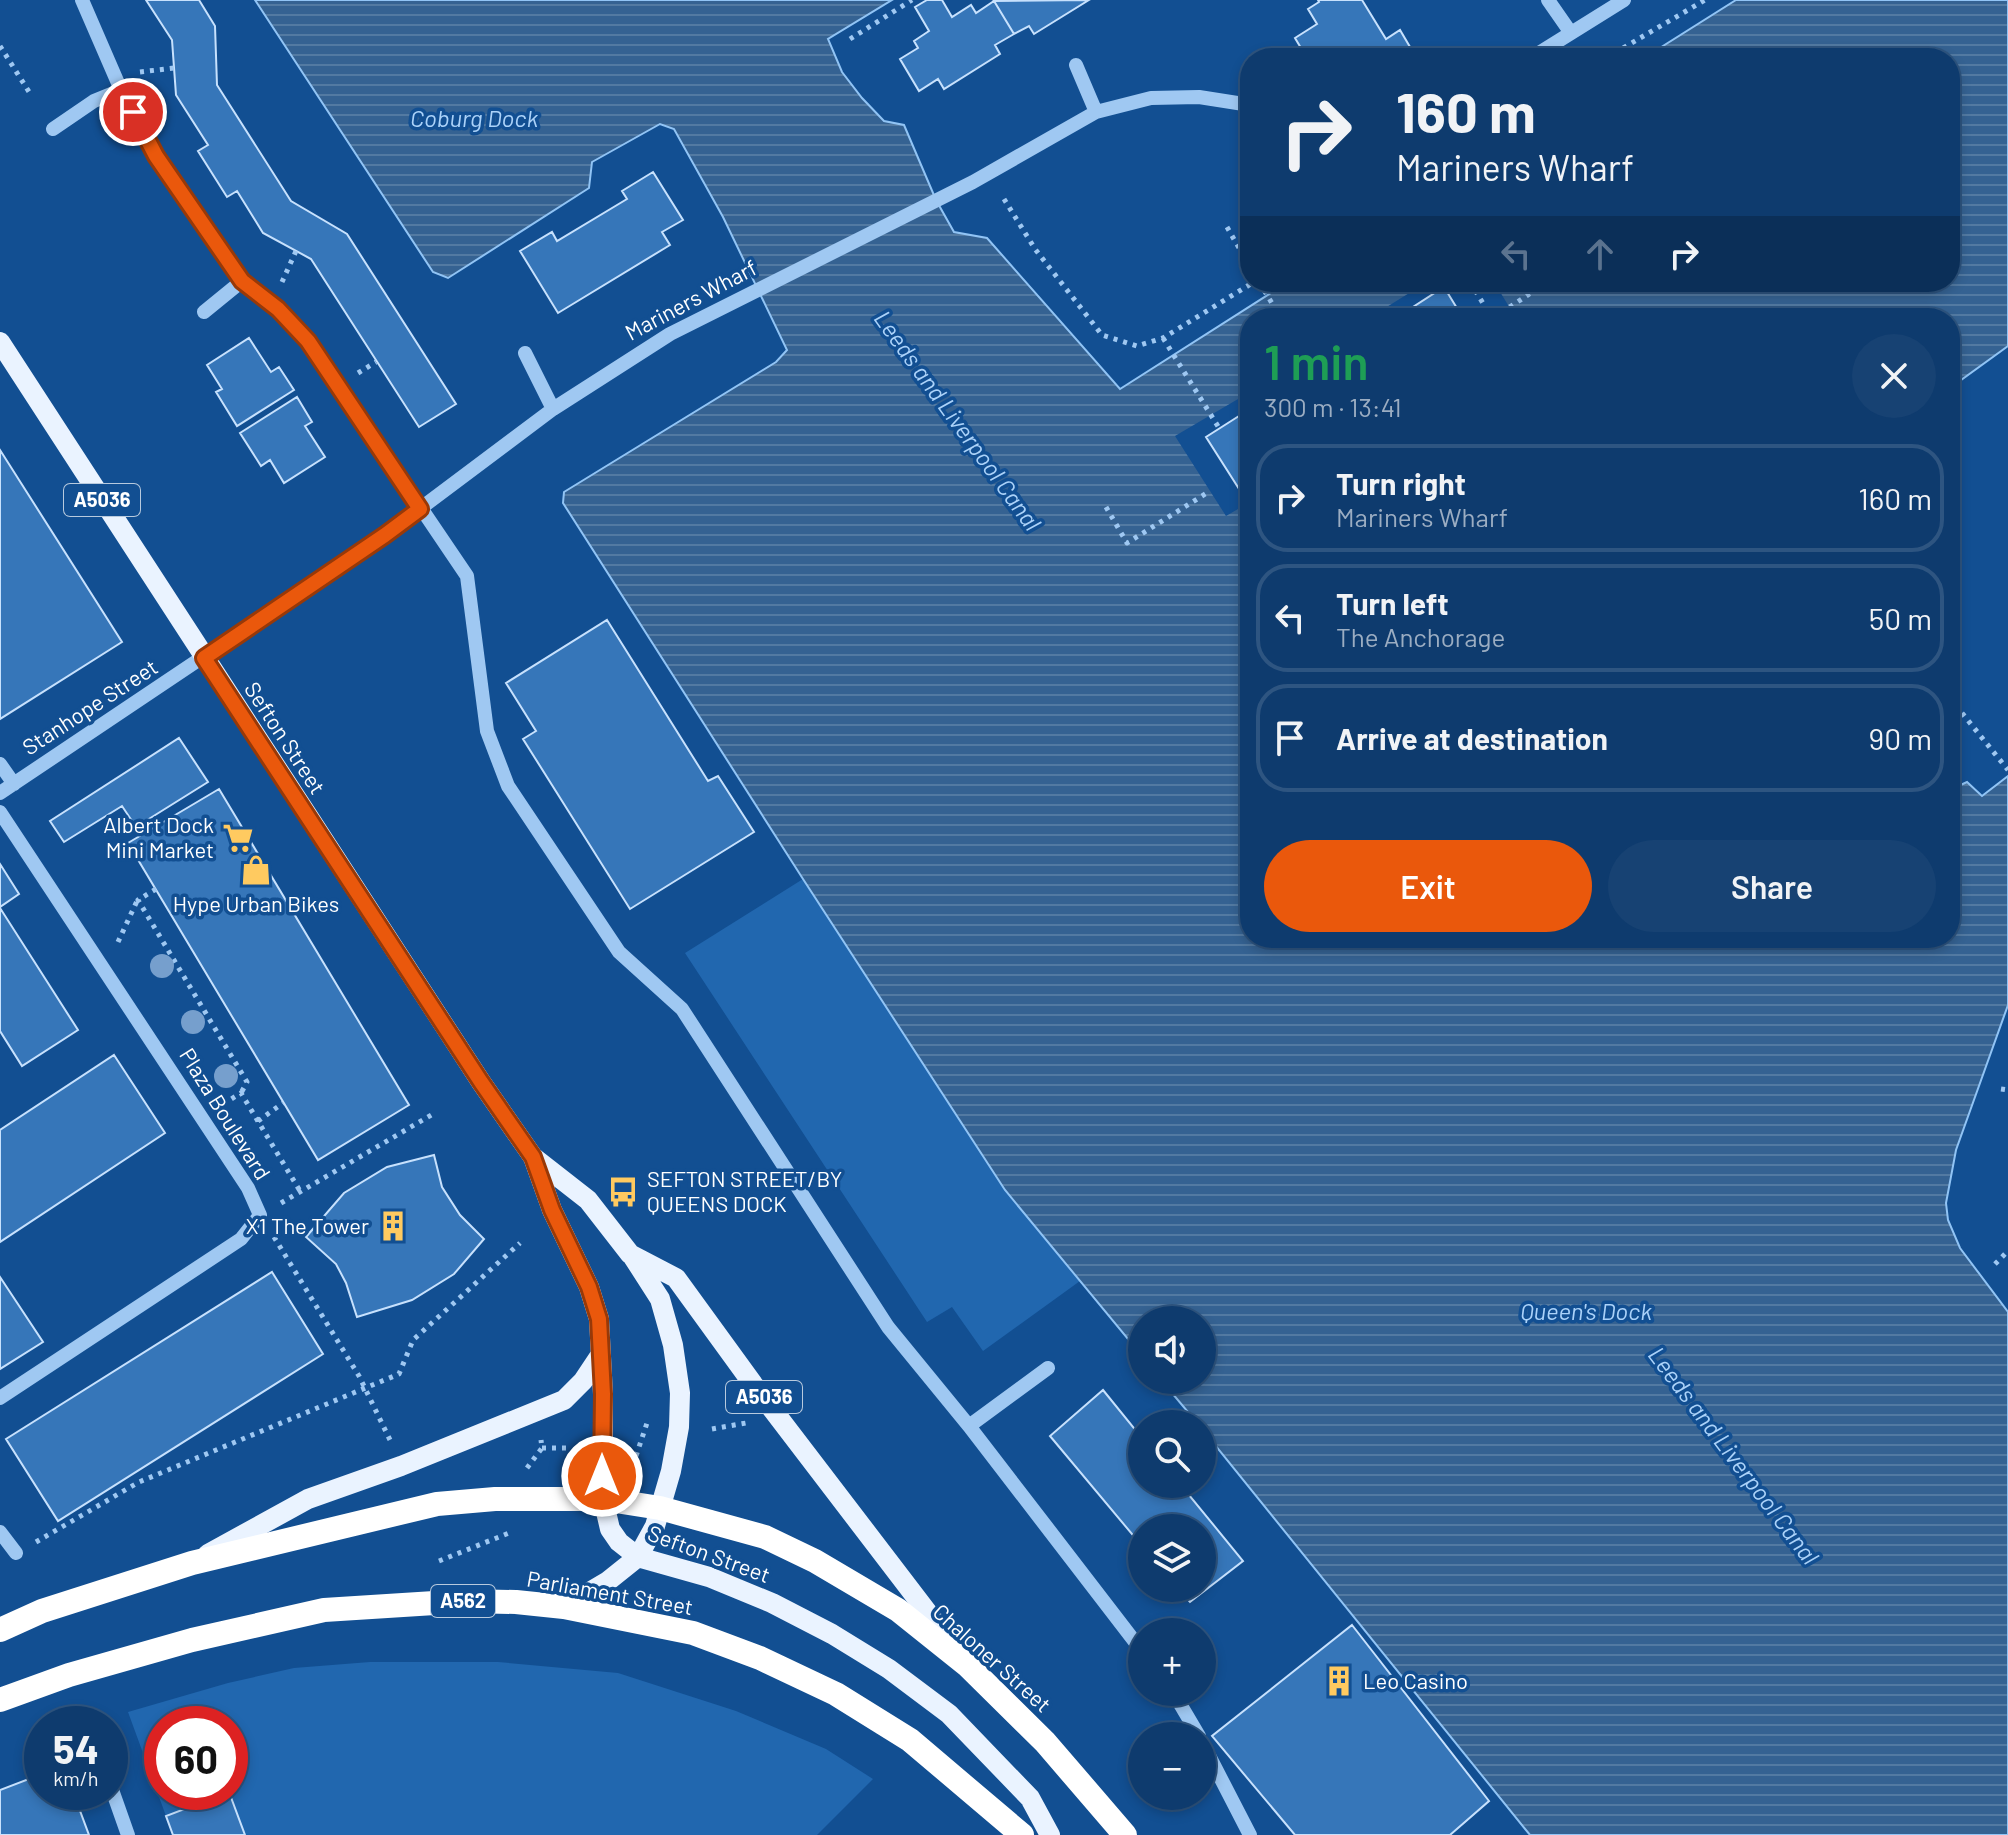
<!DOCTYPE html>
<html lang="en">
<head>
<meta charset="utf-8">
<style>
	:root { --surface:#0e3b6e; --page:#174273; --text:#f1f3f6; --muted:#9badc2; --line:#2e5581; --accent:#ea580c }
	body { margin:0; font-family:Barlow,sans-serif; background:var(--page); color:var(--text); height:100vh; display:flex; flex-direction:column; font-size:30px; white-space:nowrap }
	* { box-sizing:border-box; margin:0 }
	p { font-size:26px; color:var(--muted) }
	.icon { flex:none; width:44px; height:44px; fill:none; stroke:currentColor; stroke-width:2; stroke-linecap:round; stroke-linejoin:round }
	.map { position:relative; flex:1; overflow:hidden }
	.side { position:absolute; left:1240px; top:308px; width:720px; height:640px; display:flex; flex-direction:column; background:var(--surface); border-radius:32px; box-shadow:0 4px 12px #0003,0 0 0 2px var(--line) }
	.side>* { flex:none }
	.banner { position:absolute; left:1240px; top:48px; width:720px; height:244px; border-radius:32px; box-shadow:0 4px 12px #0003,0 0 0 2px var(--line); background:#0e3b6e; color:var(--text); overflow:hidden }
	.controls { position:absolute; left:1128px; top:1306px; display:grid; gap:16px }
	.controls a { display:grid; place-items:center; width:88px; height:88px; border-radius:50%; background:var(--surface); box-shadow:0 4px 12px #0003,0 0 0 2px var(--line); font-size:40px }
	.speed { position:absolute; left:24px; top:1706px; display:flex; gap:16px; font-size:40px; font-weight:700; text-align:center }
	.speed>* { display:grid; place-content:center; width:104px; height:104px; border-radius:50%; background:var(--surface); box-shadow:0 4px 12px #0003,0 0 0 2px var(--line); line-height:1 }
	.speed small { font-size:20px; font-weight:400 }
	.speed .limit { border:12px solid #d22; background:#fff; color:#111 }
	.pin { position:absolute; display:grid; place-items:center; width:68px; height:68px; color:#fff; margin:-34px; border:4px solid #fff; border-radius:50%; box-shadow:0 2px 8px #0007 }
	.me { position:absolute; width:88px; margin:-44px; rotate:0deg; stroke-linejoin:round; filter:drop-shadow(0 0 6px #0008) }
	.turn { display:flex; align-items:center; gap:28px; height:168px; padding:0 24px; font-size:36px }
	.turn .icon { width:104px; height:104px; stroke-width:2.5 }
	.turn b { display:block; font-size:56px; line-height:68px }
	.lanes { display:flex; align-items:center; height:76px; padding:0 24px; background:#0003; justify-content:center; gap:40px; direction:ltr }
	.lanes .off { opacity:.35 }
	.round { display:grid; place-items:center; flex:none; width:84px; height:84px; border-radius:42px; background:var(--page) }
	.summary { display:flex; align-items:center; justify-content:space-between; height:136px; padding:0 24px }
	h1 { font-size:48px; font-weight:600; line-height:60px; color:#1e9e55 }
	.primary-button { display:flex; gap:16px; margin-top:auto; padding:16px 24px }
	.primary-button a { flex:1; height:92px; border-radius:48px; background:var(--accent); color:#fff; font-size:32px; font-weight:600; line-height:92px; text-align:center }
	.primary-button a+a { background:var(--page); color:var(--text) }
	ul { padding:0; list-style:none }
	li { display:flex; align-items:center; gap:24px; height:108px; margin:0 16px 12px; padding:0 8px; border:4px solid var(--line); border-radius:32px }
	li div { flex:1 }
	li b { display:block; font-size:30px }
	li em { font-style:normal }
	.map>svg:first-child { display:block }
	.green { fill:#2167af }
	.water { fill:url(#water-rules); stroke:#91c4f5; stroke-width:2 }
	.pier { fill:#124f92 }
	.building { fill:#3676b9; stroke:#c7e1fd; stroke-width:2 }
	.lines { fill:none; stroke-linecap:round; stroke-linejoin:round }
	.path { stroke:#9fc8f2; stroke-width:5; stroke-dasharray:4 6; stroke-linecap:butt }
	.minor { stroke:#9fc8f2; stroke-width:14 }
	.major { stroke:#eaf3ff; stroke-width:20 }
	.highway { stroke:#fff; stroke-width:24 }
	.tree { fill:#769fcd }
	.route-casing { stroke:#983908; stroke-width:20 }
	.route { stroke:#ea580c; stroke-width:14 }
	.labels { text-anchor:middle; stroke-width:7; stroke-linejoin:round; paint-order:stroke }
	.shield { fill:#124f92; stroke:#b8cade; stroke-width:2 }
	.shield-label { font-size:20px; font-weight:bold; fill:#fff }
	.street-label { font-size:22px; fill:#fff; stroke:#124f92 }
	.poi-label { font-size:22px; fill:#fff; stroke:#124f92; text-anchor:end }
	.water-label { font-size:24px; font-style:italic; fill:#abd2f9; stroke:#124f92 }
</style>
</head>
<body>
<div class="map">
<svg width="2008" height="1835" viewBox="0 0 2008 1835">
	<defs>
		<pattern id="water-rules" width="6" height="5" patternUnits="userSpaceOnUse" patternTransform="scale(2)"><rect width="6" height="5" fill="#356292"/><path d="M0 2.5h6" fill="none" stroke="#537aa2"/></pattern>
	</defs>
	<rect width="100%" height="100%" fill="#124f92"/>
	<!-- green -->
	<path class="green" d="M803,879L1005,1190L1080,1281L983,1351L952,1307L927,1322L685,953Z
		M370,1662H498L618,1673L736,1711L826,1749L873,1779L817,1835H245L229,1792L230,1724H162V1792H228L166,1816L128,1712L228,1683L294,1668Z"/>
	<!-- water -->
	<path class="water" d="M255,0H892L828,39L842,72L862,98L884,121L904,125L936,200L954,232L987,238L1120,389L1288,282H1950V58H1644L1736,0H2008V346L1950,388V318H1250V938H1950V790L1967,782L1982,796L2008,776V1005L1956,1150L1946,1203L1948,1220L1960,1248L2008,1312V1835H1530L1202,1429V1424H1198L1161,1380H1202V1320H1142V1356L1005,1190L803,879L563,503L564,492L776,362L787,350L723,217L674,129L660,124L592,162L589,188L448,278L433,272Z"/>
	<!-- pier -->
	<path class="pier" d="M1427,282H1494L1516,318H1369Z
		M1250,392V502L1226,516L1175,436Z"/>
	<!-- building -->
	<path class="building" d="M199,0L215,26L217,85L291,201L347,234L456,404L419,427L311,259L263,233L237,191L227,197L198,151L208,145L176,95L172,40L146,0Z
		M927,0H942L952,17L971,5L976,13L994,1L1014,34L995,45L1000,54L944,89L938,79L919,91L900,59L918,48L914,41L929,31L915,7Z
		M1089,0L1034,34L1029,26L1014,34L994,1Z
		M1318,0H1362L1386,39L1400,30L1410,47L1392,58H1307L1295,38L1317,24L1308,9L1319,2Z
		M653,172L683,220L662,232L670,245L558,313L520,251L552,232L557,241L627,199L622,191Z
		M1444,287L1463,318H1396Z
		M249,338L271,372L279,367L294,390L237,426L216,392L222,389L207,365Z
		M297,397L312,422L305,426L325,457L284,483L270,460L261,466L240,433Z
		M1250,409V502L1248,503L1206,437Z
		M0,450L122,642L0,719Z
		M607,620L708,781L718,776L754,832L630,909L523,739L536,731L506,683Z
		M179,738L208,782L136,827L122,806L64,842L50,821Z
		M219,789L409,1105L318,1160L128,843Z
		M0,864L19,894L0,907Z
		M0,908L78,1030L22,1066L0,1031Z
		M114,1055L165,1133L0,1242V1130Z
		M434,1155L442,1187L460,1215L484,1239L454,1274L412,1300L357,1317L346,1283L336,1264L306,1237L344,1193L387,1167Z
		M272,1272L323,1354L58,1521L6,1439Z
		M0,1277L43,1342L0,1369Z
		M1103,1390L1142,1438V1484H1180L1243,1561L1190,1602L1177,1588H1202V1528H1142V1546L1050,1436Z
		M1352,1625L1489,1801L1450,1835H1295L1212,1736Z
		M42,1774V1792H73L89,1835H0V1790Z
		M229,1792L245,1835H173L166,1816Z"/>
	<g class="lines">
		<!-- path -->
		<path class="path" d="M850,39L912,0
			M0,46L31,95
			M1606,58L1705,0
			M140,72L174,68
			M1004,199L1035,249L1102,335L1137,346L1163,338L1254,282
			M1227,227L1250,267
			M282,282L296,251
			M1259,282L1281,318
			M1470,282L1492,318
			M1493,318L1537,289
			M1163,338L1219,428
			M358,373L376,362
			M1106,507L1127,543L1210,491
			M1962,713L2008,770
			M156,889L138,900L247,1082L241,1093
			M118,942L137,901
			M2001,1089L2008,1090
			M223,1104L241,1093L300,1191
			M258,1121L283,1103
			M281,1203L433,1114
			M274,1237L359,1376L390,1440
			M1995,1264L2008,1251
			M712,1429L746,1423
			M542,1448H567
			M636,1456L647,1423
			M527,1468L542,1448L541,1440
			M36,1542L139,1482L399,1374L413,1340L520,1243
			M439,1561L509,1533
			M52,1719L54,1724"/>
		<!-- minor -->
		<path class="minor" d="M82,0L121,90L156,156L242,281L278,309L308,341L467,576L487,731L508,786L619,952L682,1009L888,1327L969,1426L1142,1651
			M1548,0L1571,33
			M1531,58L1624,0
			M1076,65L1096,112
			M53,129L94,101L121,90
			M204,312L242,281
			M525,353L553,409
			M0,764L14,784
			M0,793L385,535L553,409L670,334L973,182L1096,112L1151,98L1199,97L1250,105
			M0,812L248,1188L260,1215L241,1239L0,1398
			M969,1426L1048,1368
			M0,1532L16,1553
			M1173,1692L1199,1736
			M1202,1742L1250,1835
			M110,1784L128,1835"/>
		<!-- major -->
		<path class="major" d="M0,342L481,1082L533,1157L552,1210L589,1287L599,1319L603,1394V1499L610,1529L619,1542L638,1557L709,1577L772,1603L832,1634L889,1669L949,1714L1030,1798L1050,1835
			M533,1157L588,1200L630,1254L676,1278L753,1384L954,1647
			M208,1554L308,1499L401,1466L564,1400L583,1381L601,1354
			M564,1607L608,1581L638,1557L655,1526L671,1471L679,1427L680,1393L673,1345L660,1299L633,1257"/>
		<!-- highway -->
		<path class="highway" d="M0,1630L42,1611L192,1563L437,1504L495,1499H603L660,1508L765,1537L815,1561L898,1610L968,1666L1045,1742L1125,1835
			M0,1700L69,1675L192,1640L324,1610L466,1601L516,1602L564,1607L693,1633L760,1658L836,1694L910,1740L1022,1835"/>
	</g>
	<!-- trees -->
	<g class="tree">
		<circle cx="162" cy="966" r="12"/>
		<circle cx="193" cy="1022" r="12"/>
		<circle cx="226" cy="1076" r="12"/>
	</g>
	<g class="lines">
		<!-- route casing -->
		<g class="route-casing">
			<path id="route" d="M133,112L156,156L242,281L278,309L308,341L420,509L385,535L204,658L481,1082L533,1157L552,1210L589,1287L599,1319L603,1394L602,1476"/>
		</g>
		<!-- route -->
		<use href="#route" class="route"/>
	</g>
	<!-- icons -->
	<defs>
		<g id="supermarket-bare" transform="scale(2.4)"><path d="M-6-5.5h2.5l.6 2H6L4.5 2H-2.5L-4.4-4H-6ZM-1.5 3.2a1.3 1.3 0 1 0 .1 0ZM3 3.2a1.3 1.3 0 1 0 .1 0Z" fill="#ffca60" stroke="#124f92" stroke-width="2.5" paint-order="stroke"/></g>
		<g id="shop-bare" transform="scale(2.4)"><path d="M-5-2.5h2.3a2.7 3.5 0 0 1 5.4 0H5L5.5 6h-11ZM-1.5-2.5h3a1.5 2.3 0 0 0-3 0Z" fill="#ffca60" stroke="#124f92" stroke-width="2.5" paint-order="stroke"/></g>
		<g id="bus-bare" transform="scale(2.4)"><path d="M-5-6H5V4H4V6H2V4H-2V6H-4V4H-5ZM-3.5-4V0h7V-4ZM-3.5 1.2v1.5H-2V1.2ZM2 1.2v1.5H3.5V1.2Z" fill="#ffca60" stroke="#124f92" stroke-width="2.5" paint-order="stroke"/></g>
		<g id="building-bare" transform="scale(2.4)"><path d="M-4-6H4V6H1V3H-1V6H-4ZM-2.5-4.3h1.7v1.8h-1.7ZM.8-4.3h1.7v1.8H.8ZM-2.5-1h1.7V.8h-1.7ZM.8-1h1.7V.8H.8Z" fill="#ffca60" stroke="#124f92" stroke-width="2.5" paint-order="stroke"/></g>
	</defs>
	<g fill-rule="evenodd">
		<use href="#supermarket-bare" x="238" y="838"/>
		<use href="#shop-bare" x="256" y="870"/>
		<use href="#bus-bare" x="623" y="1192"/>
		<use href="#building-bare" x="393" y="1226"/>
		<use href="#building-bare" x="1339" y="1681"/>
	</g>
	<g class="labels">
		<!-- shield labels -->
		<g class="shield">
			<rect x="64" y="484" width="76" height="32" rx="6"/>
			<rect x="726" y="1381" width="76" height="32" rx="6"/>
			<rect x="431" y="1585" width="64" height="32" rx="6"/>
		</g>
		<g class="shield-label">
			<text x="102" y="507">A5036</text>
			<text x="764" y="1404">A5036</text>
			<text x="463" y="1608">A562</text>
		</g>
		<!-- street labels -->
		<g class="street-label">
			<text transform="translate(691 300) rotate(-28)" y="8">Mariners Wharf</text>
			<text transform="translate(90 707) rotate(-33)" y="8">Stanhope Street</text>
			<text transform="translate(285 738) rotate(57)" y="8">Sefton Street</text>
			<text transform="translate(225 1114) rotate(58)" y="8">Plaza Boulevard</text>
			<text transform="translate(709 1554) rotate(20)" y="8">Sefton Street</text>
			<text transform="translate(610 1593) rotate(10)" y="8">Parliament Street</text>
			<text transform="translate(992 1658) rotate(42)" y="8">Chaloner Street</text>
		</g>
		<!-- poi labels -->
		<g class="poi-label">
			<text x="214" y="833">Albert Dock<tspan x="214" dy="25">Mini Market</tspan></text>
			<text x="256" y="912" text-anchor="middle">Hype Urban Bikes</text>
			<text x="647" y="1187" text-anchor="start">SEFTON STREET/BY<tspan x="647" dy="25">QUEENS DOCK</tspan></text>
			<text x="369" y="1234">X1 The Tower</text>
			<text x="1363" y="1689" text-anchor="start">Leo Casino</text>
		</g>
		<!-- water labels -->
		<g class="water-label">
			<text x="474" y="127">Coburg Dock</text>
			<text transform="translate(957 421) rotate(54)" y="8">Leeds and Liverpool Canal</text>
			<text x="1586" y="1320">Queen's Dock</text>
			<text transform="translate(1733 1456) rotate(53)" y="8">Leeds and Liverpool Canal</text>
		</g>
	</g>
</svg>
<div class="controls">
<a><svg class="icon" aria-label="sound" viewBox="0 0 24 24"><path d="M4 9h4l5-4v14l-5-4H4zM17 9q2 3 0 6"/></svg></a>
<a><svg class="icon" aria-label="search" viewBox="0 0 24 24"><circle cx="10" cy="10" r="6"/><path d="M15 15l6 6"/></svg></a>
<a><svg class="icon" aria-label="layers" viewBox="0 0 24 24"><path d="M12 4l9 5-9 5-9-5zM3 14l9 5 9-5"/></svg></a>
<a>+</a>
<a>−</a>
</div>
<div class="speed"><div>54<small>km/h</small></div><div class="limit">60</div></div>
<div class="pin" style="left:133px;top:112px;background:#d93025"><svg class="icon" aria-label="arrive" viewBox="0 0 24 24"><path d="M6 21V4h12l-3 4 3 4H6"/></svg></div>
<svg class="me" style="left:602px;top:1476px" viewBox="-20 -20 40 40"><circle r="17" fill="#ea580c" stroke="#fff" stroke-width="3"/><path d="M0-11L8 9 0 5-8 9z" fill="#fff"/></svg>
<div class="banner">
<div class="turn"><svg class="icon" aria-label="right" viewBox="0 0 24 24"><path d="M7 20v-9h11M14 6l5 5-5 5"/></svg><div><b>160 m</b>Mariners Wharf</div></div>
<div class="lanes"><svg class="icon off" aria-label="left" viewBox="0 0 24 24"><path d="M17 20v-9H6M10 6l-5 5 5 5"/></svg><svg class="icon off" aria-label="ahead" viewBox="0 0 24 24"><path d="M12 20V5M6 11l6-6 6 6"/></svg><svg class="icon" aria-label="right" viewBox="0 0 24 24"><path d="M7 20v-9h11M14 6l5 5-5 5"/></svg></div>
</div>
<section class="side">
<div class="summary"><div><h1>1 min</h1><p>300 m · 13:41</p></div><a class="round"><svg class="icon" aria-label="close" viewBox="0 0 24 24"><path d="M6 6l12 12M18 6L6 18"/></svg></a></div>
<ul>
<li><svg class="icon" aria-label="right" viewBox="0 0 24 24"><path d="M7 20v-9h11M14 6l5 5-5 5"/></svg><div><b>Turn right</b><p>Mariners Wharf</p></div><em>160 m</em></li>
<li><svg class="icon" aria-label="left" viewBox="0 0 24 24"><path d="M17 20v-9H6M10 6l-5 5 5 5"/></svg><div><b>Turn left</b><p>The Anchorage</p></div><em>50 m</em></li>
<li><svg class="icon" aria-label="arrive" viewBox="0 0 24 24"><path d="M6 21V4h12l-3 4 3 4H6"/></svg><div><b>Arrive at destination</b></div><em>90 m</em></li>
</ul>
<div class="primary-button"><a>Exit</a><a>Share</a></div>
</section>
</div>
</body>
</html>
